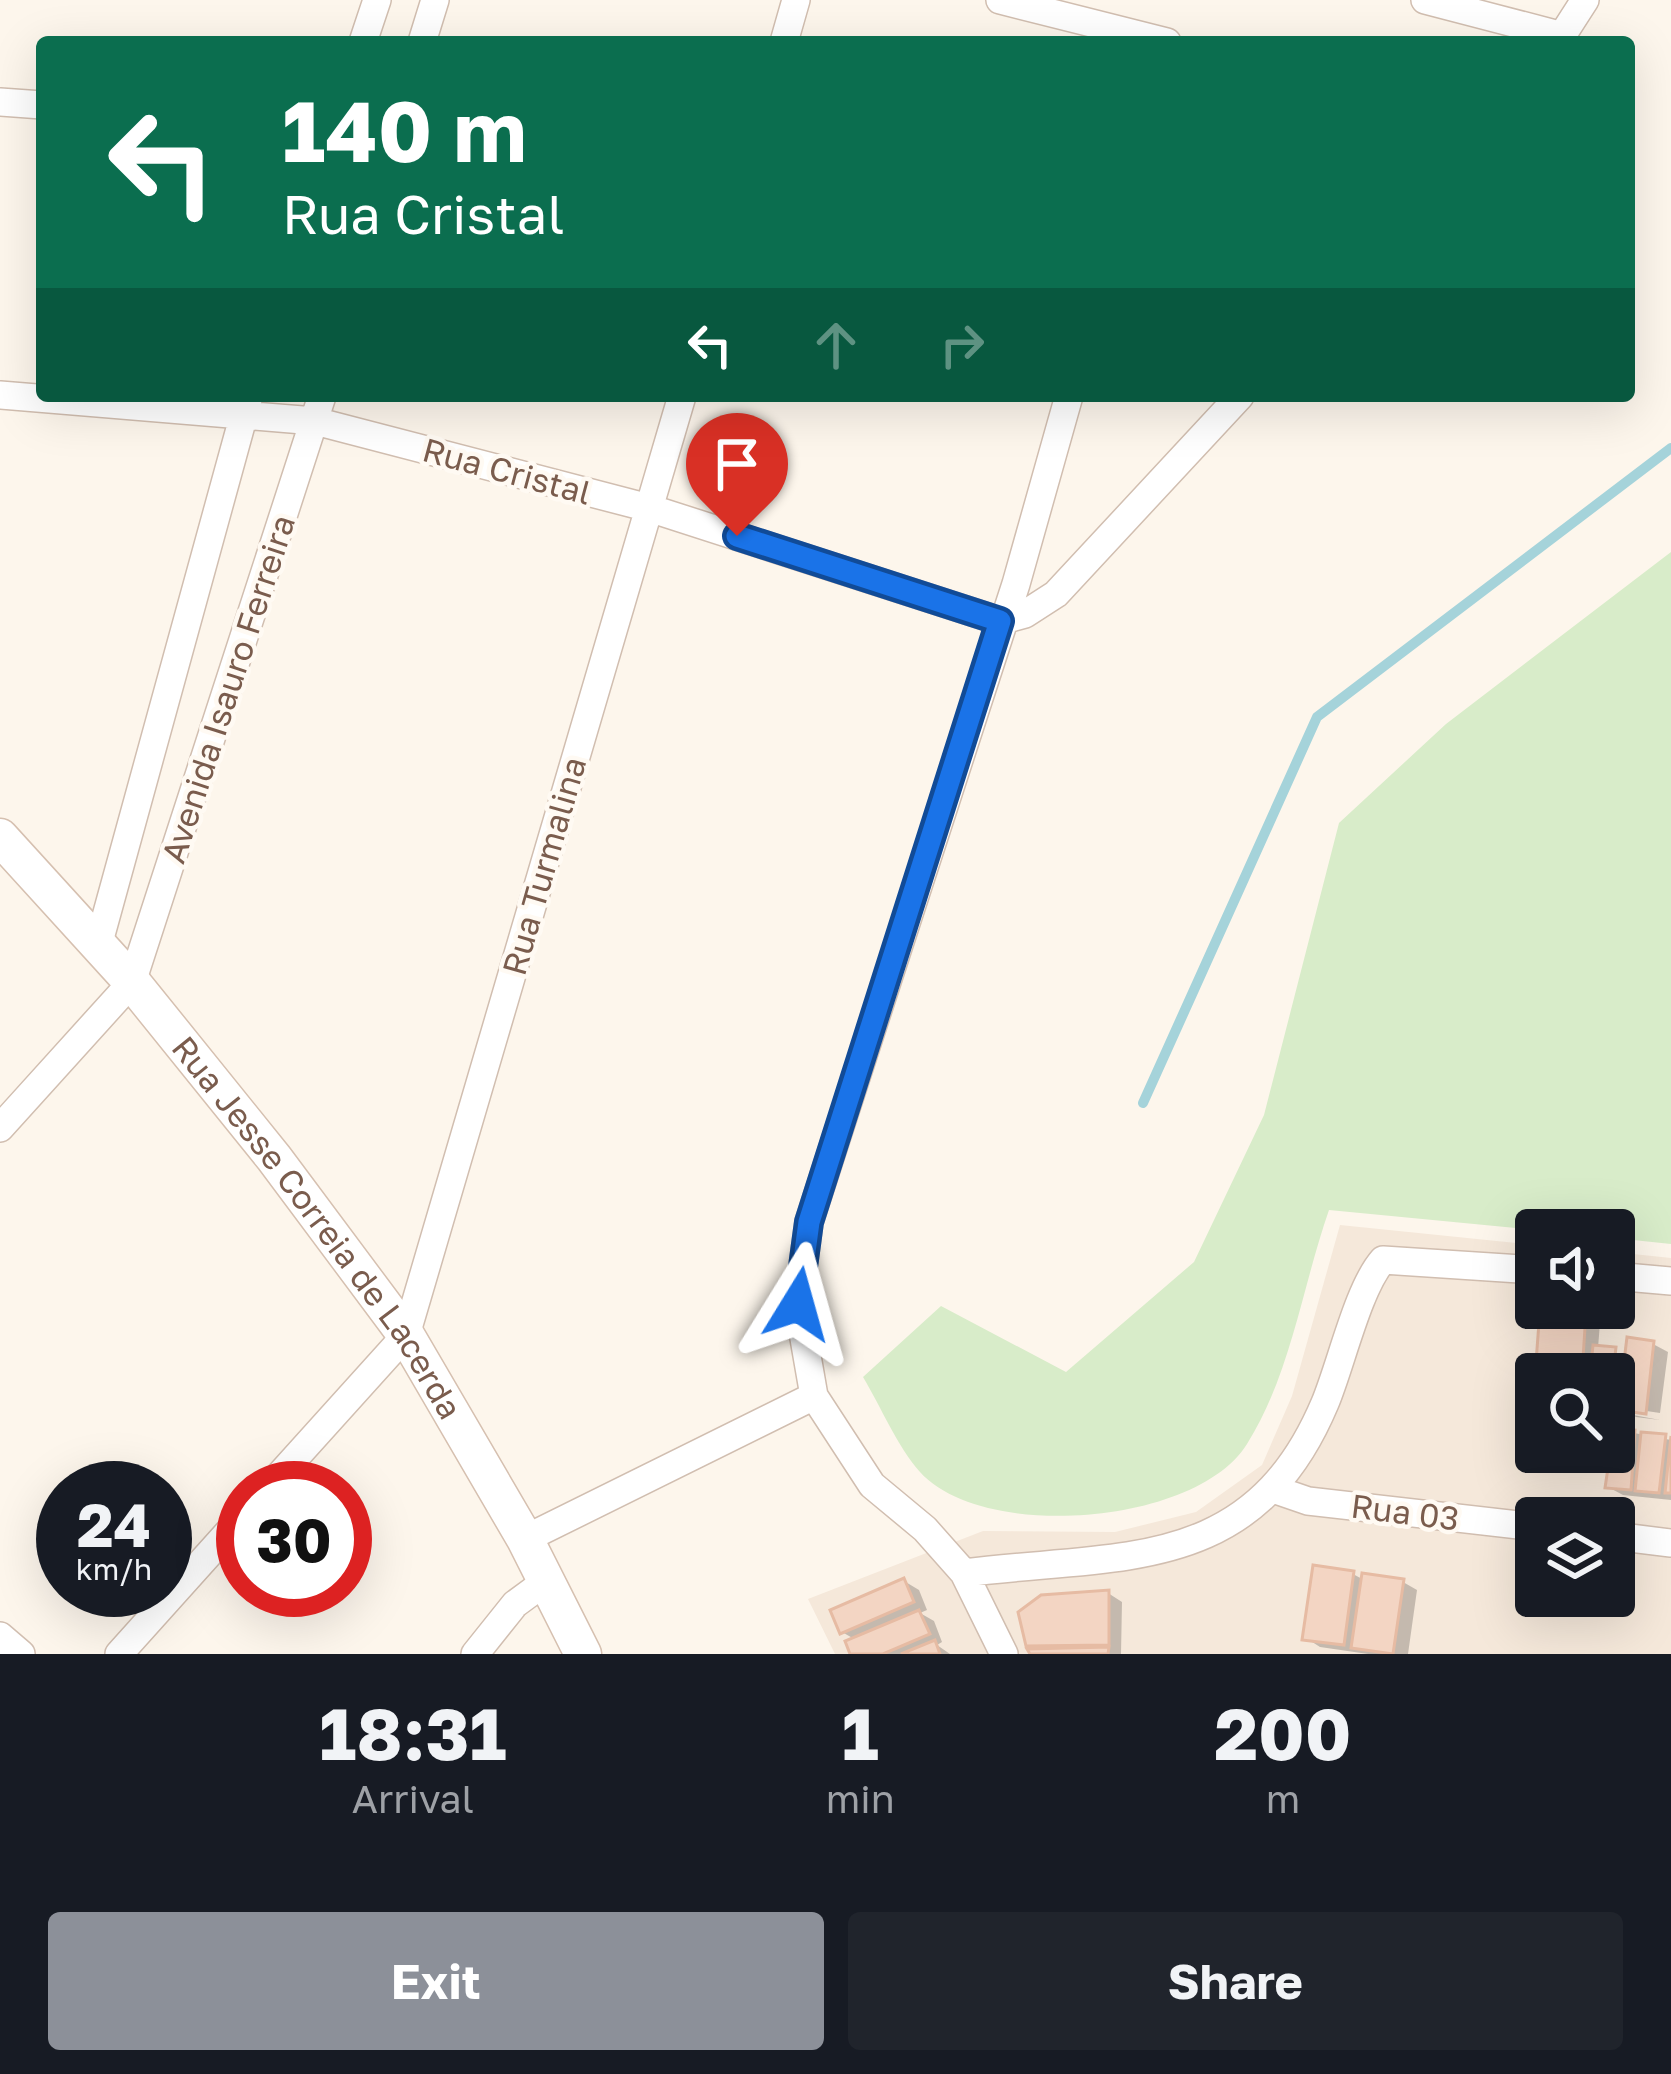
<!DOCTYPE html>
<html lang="en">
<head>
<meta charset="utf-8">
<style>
	:root { --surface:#171b24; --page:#20242c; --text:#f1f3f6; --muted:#9ea1a6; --accent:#8c9099 }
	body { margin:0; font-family:"Golos Text",sans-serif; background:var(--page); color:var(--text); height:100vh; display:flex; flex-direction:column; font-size:45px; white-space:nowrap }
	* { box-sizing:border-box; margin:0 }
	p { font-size:39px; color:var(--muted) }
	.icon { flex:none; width:66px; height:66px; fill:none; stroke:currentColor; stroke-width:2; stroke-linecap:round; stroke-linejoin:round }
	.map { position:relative; height:1654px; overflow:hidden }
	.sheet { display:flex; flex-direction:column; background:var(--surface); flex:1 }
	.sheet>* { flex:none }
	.banner { position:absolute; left:36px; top:36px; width:1599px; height:366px; border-radius:12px; box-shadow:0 12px 48px #0002; background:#0b6e4f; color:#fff; overflow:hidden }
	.controls { position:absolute; left:1515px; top:1209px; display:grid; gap:24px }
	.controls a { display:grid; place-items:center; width:120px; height:120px; border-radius:12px; background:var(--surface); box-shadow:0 12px 48px #0002; font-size:60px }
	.speed { position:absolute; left:36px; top:1461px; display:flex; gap:24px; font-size:60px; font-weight:700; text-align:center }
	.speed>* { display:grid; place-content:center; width:156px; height:156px; border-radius:50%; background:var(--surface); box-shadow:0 12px 48px #0002; line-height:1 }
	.speed small { font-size:30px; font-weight:400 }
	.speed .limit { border:18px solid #d22; background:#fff; color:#111 }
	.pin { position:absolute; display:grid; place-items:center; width:102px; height:102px; color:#fff; margin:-123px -51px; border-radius:50% 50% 50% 0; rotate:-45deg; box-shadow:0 0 12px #0007 }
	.pin .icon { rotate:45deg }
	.me { position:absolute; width:132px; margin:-66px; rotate:8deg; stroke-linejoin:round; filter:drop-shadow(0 0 9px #0008) }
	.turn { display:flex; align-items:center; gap:42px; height:252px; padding:0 48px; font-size:54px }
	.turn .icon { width:156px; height:156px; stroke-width:2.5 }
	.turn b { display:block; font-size:84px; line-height:102px }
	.lanes { display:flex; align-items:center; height:114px; padding:0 48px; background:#0003; justify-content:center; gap:60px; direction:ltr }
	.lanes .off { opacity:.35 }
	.eta { display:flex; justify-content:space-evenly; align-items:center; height:204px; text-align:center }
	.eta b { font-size:72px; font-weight:700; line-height:84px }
	.action { display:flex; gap:24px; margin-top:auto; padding:24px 48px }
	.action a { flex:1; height:138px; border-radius:12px; background:var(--accent); color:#fff; font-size:48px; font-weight:700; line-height:138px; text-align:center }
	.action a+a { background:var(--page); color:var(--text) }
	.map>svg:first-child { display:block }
	.residential { fill:#f5e8da; fill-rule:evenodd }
	.green { fill:#d8ecc9 }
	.shadow { fill:#0003 }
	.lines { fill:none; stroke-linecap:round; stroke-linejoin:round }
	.stream { stroke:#a5d3da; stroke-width:10 }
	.building { fill:#f3d5c3; stroke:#e6bba3; stroke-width:3 }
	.street-casing { stroke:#d1beb0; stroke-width:30 }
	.secondary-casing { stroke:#d6c0b0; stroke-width:39 }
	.street { stroke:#fff; stroke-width:27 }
	.secondary { stroke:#fff; stroke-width:36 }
	.route-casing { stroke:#114b97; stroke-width:30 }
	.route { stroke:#1a73e8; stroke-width:21 }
	.labels { text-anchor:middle; stroke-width:9; stroke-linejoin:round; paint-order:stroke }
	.street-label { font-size:33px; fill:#7a5c4d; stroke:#fffaf3 }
</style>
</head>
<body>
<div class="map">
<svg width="1671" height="1654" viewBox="0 0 1671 1654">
	<rect width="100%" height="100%" fill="#fdf6ec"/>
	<!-- residential -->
	<path class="residential" d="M1340,1225L1536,1245V1308H1614V1252L1671,1258V1654H835L808,1599L983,1531L1115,1532L1196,1512L1262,1465L1292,1396ZM1536,1374H1614V1452H1536ZM1536,1518H1614V1596H1536Z"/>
	<!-- green -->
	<path class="green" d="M1671,552V1244L1614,1238V1230H1536L1329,1210C1302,1287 1291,1374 1247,1444C1197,1525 983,1542 920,1472C897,1446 881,1407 863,1377L941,1306L1066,1372L1194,1262L1264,1115L1339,823L1446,724Z"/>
	<!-- shadow -->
	<path class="shadow" d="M1585,1315L1600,1323L1598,1348L1628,1358L1653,1344L1668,1352L1660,1413L1633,1409V1415L1660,1420L1636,1417L1624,1410L1623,1419L1614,1418V1374H1538Z
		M1634,1433L1671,1440V1500L1623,1495L1608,1487Z
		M1353,1574L1364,1580L1403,1582L1417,1590L1408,1654H1368L1320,1647L1306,1638Z
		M904,1581L919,1590L927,1610L920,1613L934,1621L942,1642L937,1645L950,1654H853L856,1640L842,1632Z
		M1108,1593L1122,1602L1121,1654H1037L1022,1613Z"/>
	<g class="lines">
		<!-- stream -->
		<path class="stream" d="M1143,1103L1317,717L1671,448"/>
	</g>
	<!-- building -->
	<path class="building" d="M1540,1309L1586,1312L1582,1374L1535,1376Z
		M1627,1337L1654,1341L1646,1414L1618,1410Z
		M1593,1345L1616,1347L1613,1374H1590Z
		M1614,1428L1635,1430L1631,1490L1605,1488Z
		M1641,1432L1666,1434L1659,1493L1635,1491Z
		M1671,1436V1493H1665Z
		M1313,1565L1354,1571L1344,1645L1302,1640Z
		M1362,1573L1404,1579L1393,1654L1351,1648Z
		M904,1578L914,1602L840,1634L830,1610Z
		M1109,1590V1645L1026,1646L1018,1612L1041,1595Z
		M919,1610L930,1634L883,1654H850L845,1641Z
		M935,1640L940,1654H901Z
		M1109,1647L1108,1654H1030L1027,1649Z"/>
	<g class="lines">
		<!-- street casing -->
		<g class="street-casing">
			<path id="street" d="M1000,0L1167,42
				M1425,0L1563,36
				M363,42L377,0
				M422,42L435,0
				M784,42L796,0
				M1558,42L1585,0
				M0,102L42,105
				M0,395L315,421L649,508L1000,621
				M1000,621L1025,614L1056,594L1240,396
				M99,942L249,396
				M0,1128L132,982L322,396
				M1614,1276L1671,1281
				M268,1488L406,1335L682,396
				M1276,1490L1308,1501L1536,1527
				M1614,1536L1671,1543
				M525,1539L814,1396
				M964,1573C1120,1553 1252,1576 1325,1403C1341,1365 1358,1288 1383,1260L1536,1270
				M0,1636L21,1654
				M119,1654L243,1516
				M475,1654L515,1604L545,1582
				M1004,1654L964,1573L925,1529L872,1485L814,1396L798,1304L809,1222L1016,584L1069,396"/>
		</g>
		<!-- secondary casing -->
		<g class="secondary-casing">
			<g id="secondary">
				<path id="s1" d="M0,837L132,982L274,1158L406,1335L525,1539L583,1654"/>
			</g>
		</g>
		<!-- street -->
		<use href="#street" class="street"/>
		<!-- secondary -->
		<use href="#secondary" class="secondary"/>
	</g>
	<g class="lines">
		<!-- route casing -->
		<g class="route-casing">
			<path id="route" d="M737,536L1000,621L809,1222L798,1304"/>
		</g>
		<!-- route -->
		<use href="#route" class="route"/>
	</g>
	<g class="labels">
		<!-- street labels -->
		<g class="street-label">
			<text transform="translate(507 471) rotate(15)" y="12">Rua Cristal</text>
			<text transform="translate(228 689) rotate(-72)" y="12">Avenida Isauro Ferreira</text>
			<text transform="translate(544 866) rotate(-74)" y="12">Rua Turmalina</text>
			<text dy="12" stroke="none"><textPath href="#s1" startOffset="504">Rua Jesse Correia de Lacerda</textPath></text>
			<text transform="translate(1405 1512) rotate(7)" y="12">Rua 03</text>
		</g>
	</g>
</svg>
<div class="controls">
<a><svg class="icon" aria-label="sound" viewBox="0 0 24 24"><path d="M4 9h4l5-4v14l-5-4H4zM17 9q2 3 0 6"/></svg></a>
<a><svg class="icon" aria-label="search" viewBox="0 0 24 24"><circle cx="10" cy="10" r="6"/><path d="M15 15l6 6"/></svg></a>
<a><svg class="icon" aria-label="layers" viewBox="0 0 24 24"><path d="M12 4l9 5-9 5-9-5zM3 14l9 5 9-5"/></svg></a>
</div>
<div class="speed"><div>24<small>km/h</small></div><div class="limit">30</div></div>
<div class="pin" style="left:737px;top:536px;background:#d93025"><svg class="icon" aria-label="arrive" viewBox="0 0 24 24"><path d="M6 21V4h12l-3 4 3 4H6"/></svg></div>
<svg class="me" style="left:798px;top:1304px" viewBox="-20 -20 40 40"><path d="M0-17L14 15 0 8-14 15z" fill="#1a73e8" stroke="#fff" stroke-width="4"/></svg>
<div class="banner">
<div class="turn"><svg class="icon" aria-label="left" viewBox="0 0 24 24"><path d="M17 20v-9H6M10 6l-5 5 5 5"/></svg><div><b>140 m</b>Rua Cristal</div></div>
<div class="lanes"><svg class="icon" aria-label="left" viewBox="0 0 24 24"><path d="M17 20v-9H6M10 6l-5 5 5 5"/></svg><svg class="icon off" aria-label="ahead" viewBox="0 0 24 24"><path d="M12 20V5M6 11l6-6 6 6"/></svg><svg class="icon off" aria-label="right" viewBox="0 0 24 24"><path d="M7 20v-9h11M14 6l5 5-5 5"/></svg></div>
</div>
</div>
<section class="sheet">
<div class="eta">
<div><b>18:31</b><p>Arrival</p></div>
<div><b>1</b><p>min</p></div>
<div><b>200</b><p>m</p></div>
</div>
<div class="action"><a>Exit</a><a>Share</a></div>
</section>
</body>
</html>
